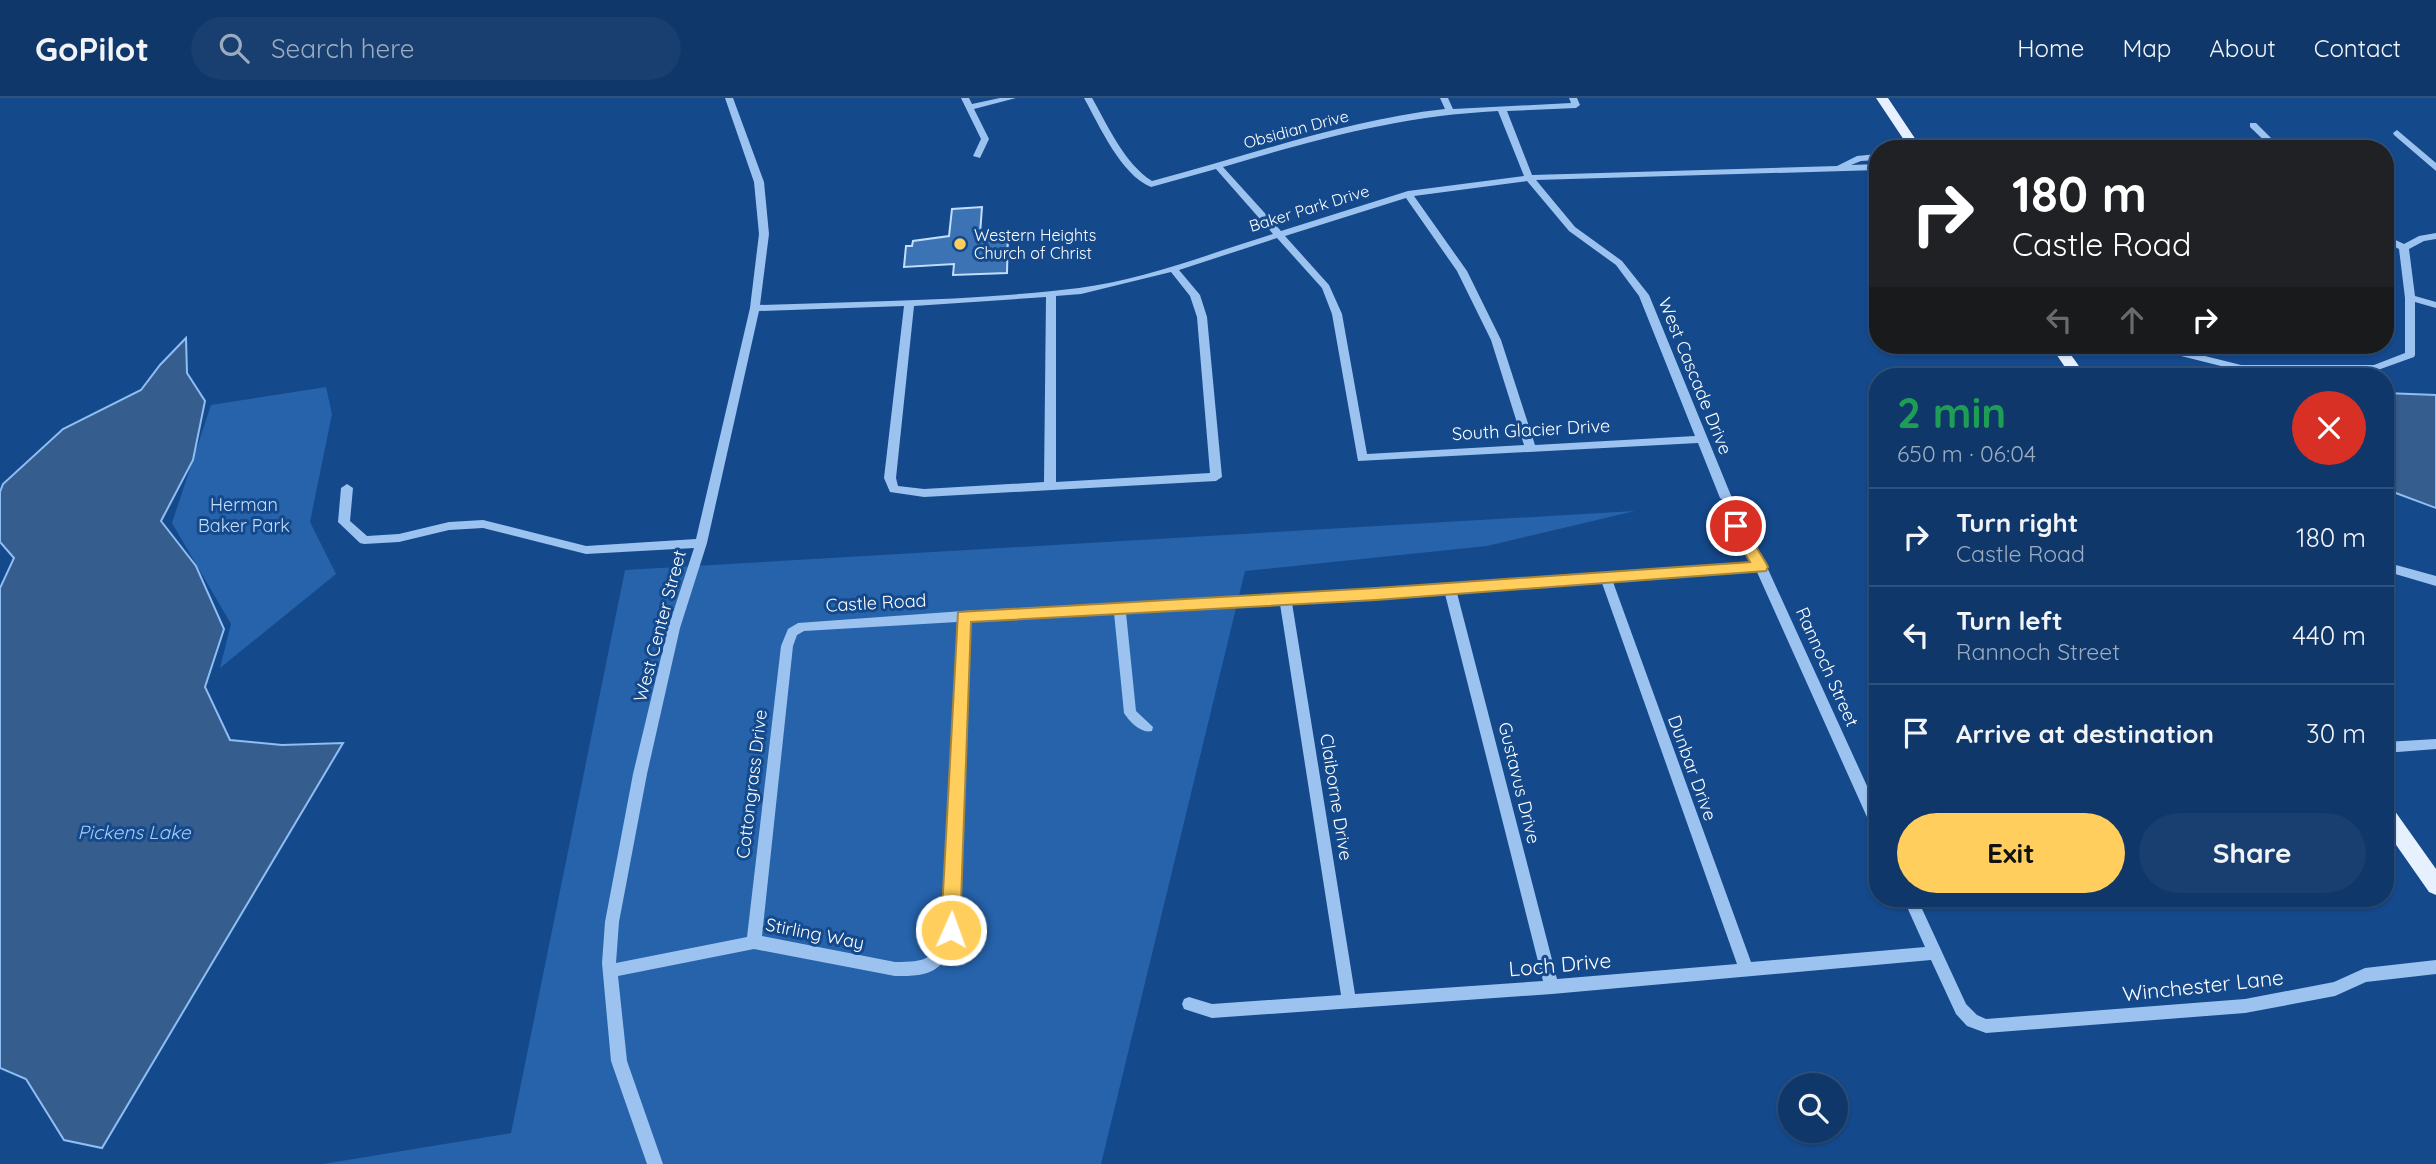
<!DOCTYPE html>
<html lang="en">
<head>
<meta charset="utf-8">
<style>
	:root { --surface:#0f3769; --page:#183f6f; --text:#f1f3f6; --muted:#9bacc0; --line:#2f517d; --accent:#ffce5c }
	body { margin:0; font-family:Quicksand,sans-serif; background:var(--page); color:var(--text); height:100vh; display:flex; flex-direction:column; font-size:26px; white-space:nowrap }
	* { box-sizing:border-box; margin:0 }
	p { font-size:23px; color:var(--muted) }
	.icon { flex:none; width:38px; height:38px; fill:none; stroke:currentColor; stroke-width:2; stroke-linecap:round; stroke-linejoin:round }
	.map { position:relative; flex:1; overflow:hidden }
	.side { position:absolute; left:1869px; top:270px; width:525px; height:539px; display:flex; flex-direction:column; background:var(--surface); border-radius:28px; box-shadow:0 2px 5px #0004,0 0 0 2px var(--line) }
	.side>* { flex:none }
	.top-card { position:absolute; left:1869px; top:42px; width:525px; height:214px; border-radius:28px; box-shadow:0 2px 5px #0004,0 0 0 2px var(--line); background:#202124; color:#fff; overflow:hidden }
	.fabs { position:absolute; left:1778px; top:975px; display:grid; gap:14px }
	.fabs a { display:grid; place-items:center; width:70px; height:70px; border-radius:50%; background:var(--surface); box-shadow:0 2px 5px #0004,0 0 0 2px var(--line); font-size:35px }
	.pin { position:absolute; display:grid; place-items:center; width:60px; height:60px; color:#fff; margin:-30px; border:4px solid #fff; border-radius:50%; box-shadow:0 2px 7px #0007 }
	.me { position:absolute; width:77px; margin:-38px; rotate:2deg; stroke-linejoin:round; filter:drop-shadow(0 0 5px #0008) }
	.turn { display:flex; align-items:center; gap:24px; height:147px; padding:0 28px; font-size:32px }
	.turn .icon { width:91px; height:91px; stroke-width:2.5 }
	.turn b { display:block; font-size:49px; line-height:60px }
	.lanes { display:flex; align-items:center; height:66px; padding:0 28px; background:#0003; justify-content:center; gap:35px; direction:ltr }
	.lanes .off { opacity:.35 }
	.round { display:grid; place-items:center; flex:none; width:74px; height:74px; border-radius:37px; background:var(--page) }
	.head { display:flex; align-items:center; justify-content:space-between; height:119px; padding:0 28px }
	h1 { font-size:42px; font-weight:700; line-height:52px; color:#1e9e55 }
	.button { display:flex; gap:14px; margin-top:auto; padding:14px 28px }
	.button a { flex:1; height:80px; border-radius:42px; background:var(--accent); color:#111; font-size:28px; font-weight:700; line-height:80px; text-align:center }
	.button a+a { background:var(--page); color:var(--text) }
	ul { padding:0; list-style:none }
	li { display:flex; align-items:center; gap:21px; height:98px; padding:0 28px; border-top:2px solid var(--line) }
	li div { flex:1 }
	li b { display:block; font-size:26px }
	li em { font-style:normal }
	header { display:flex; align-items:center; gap:42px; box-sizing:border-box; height:98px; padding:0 35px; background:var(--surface); border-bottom:2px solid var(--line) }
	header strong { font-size:33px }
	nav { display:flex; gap:38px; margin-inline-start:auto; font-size:24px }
	.search { width:490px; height:63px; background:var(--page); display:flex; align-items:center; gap:18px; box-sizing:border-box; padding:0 24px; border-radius:38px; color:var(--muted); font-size:26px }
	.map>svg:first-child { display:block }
	.green { fill:#2663ab }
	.water { fill:#355d8d; stroke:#8ebef3; stroke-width:2 }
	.building { fill:#3c73b5; stroke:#c3ddfc; stroke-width:2 }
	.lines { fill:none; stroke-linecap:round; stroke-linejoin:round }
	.minor { fill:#9cc3f0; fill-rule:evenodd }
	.major { fill:#e6f0ff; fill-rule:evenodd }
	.route { fill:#ffce5c; stroke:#a6863c; stroke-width:2 }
	.poi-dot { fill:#ffce5c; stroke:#14498c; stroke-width:2.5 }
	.labels { text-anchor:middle; stroke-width:6; stroke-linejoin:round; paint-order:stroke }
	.far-street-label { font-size:16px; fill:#fff; stroke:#14498c }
	.far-poi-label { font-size:16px; fill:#fff; stroke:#14498c; text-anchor:start }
	.street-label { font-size:18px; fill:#fff; stroke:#14498c }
	.park-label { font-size:18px; fill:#c3ddfc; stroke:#14498c }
	.water-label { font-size:19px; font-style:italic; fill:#a8cdf8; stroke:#14498c }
	.near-street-label { font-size:21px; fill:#fff; stroke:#14498c }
</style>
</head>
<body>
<header>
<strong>GoPilot</strong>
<div class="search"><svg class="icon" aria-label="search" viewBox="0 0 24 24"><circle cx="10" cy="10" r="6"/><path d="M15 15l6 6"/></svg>Search here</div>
<nav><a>Home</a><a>Map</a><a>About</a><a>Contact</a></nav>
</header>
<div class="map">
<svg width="2436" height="1066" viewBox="0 0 2436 1066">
	<rect width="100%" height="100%" fill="#14498c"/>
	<!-- green -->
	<path class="green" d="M326,289L332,316L310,424L336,476L220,570L231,526L172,425L211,307Z
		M1635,413L1487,448L1245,473L1101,1066H323L511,1035L625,472Z"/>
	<!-- water -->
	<path class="water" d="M186,240L187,275L205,303L193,362L161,423L196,468L224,531L205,589L230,642L282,647L343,645L102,1050L64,1042L26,981L0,970V490L14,460L0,444V394L3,386L63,331L141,292L160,267Z
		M2385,295L2436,297V410L2385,391Z"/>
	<!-- building -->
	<path class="building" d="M982,109L980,136L1008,135L1007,175L953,177L954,166L904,169L906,148H912L913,143L949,138L952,111Z"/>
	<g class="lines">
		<!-- minor -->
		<path class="minor" d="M725,0H733L764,84L769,136L760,207C866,203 974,203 1079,190C1142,182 1212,155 1273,136L1216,71L1151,89C1121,77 1099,27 1084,0H1092C1108,28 1124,65 1152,83C1249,58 1344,22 1445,11L1440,0H1448L1453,11L1571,5L1569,0H1577L1580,7L1576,10L1507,13L1532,77L1837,68L1857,58L1878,56V62L1861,63L1851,67L1878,66V72L1536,82L1575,129L1622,163L1649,197L1732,400L1726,404L1720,400L1698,345L1358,363L1332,216L1322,190L1277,140L1179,172L1200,197L1207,219L1222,379L1216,383L924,399L890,394L884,380L904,208L759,213L707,445L680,530L647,676L619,824L616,865L747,839L781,548L788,531L798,525L963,513L1376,491L1753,465L1730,428L1736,424L1740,425L1767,469L1878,712V734L1873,732L1871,728L1757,474L1613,484L1751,864L1925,849L1903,800H1917L1966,906L1977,917L1986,921L2245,901L2334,884L2365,870L2436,862V876L2366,884L2335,898L2245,915L1986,935L1967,928L1956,916L1931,862L1552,896L1212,920L1184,911L1182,906L1184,901L1189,899L1212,906L1341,897L1280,506L1126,515L1136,613L1153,629L1152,633C1141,636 1129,623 1124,615L1114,515L969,523L958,832C945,870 937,879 895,878L754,851L618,878L627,963L663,1066H647L611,963L602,865L605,824L633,676L668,530L694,450L586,456L483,430L449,432L399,444L364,446L360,445L338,424L341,390L347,386L353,390L350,423L367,438L399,436L449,424L483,422L586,448L696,441L750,210L759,136L754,84ZM1498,13L1524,78L1408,93L1281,133L1223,69C1318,41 1399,18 1498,13ZM1527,83L1569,133L1616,167L1639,198L1695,338L1535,347L1501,242L1467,173L1414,98ZM1406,100L1457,173L1491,242L1524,347L1367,356L1342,216L1329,187L1285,138ZM1171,174L1190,198L1197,219L1210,375L1056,384V198L1081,196ZM1046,199L1044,384L924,391L898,388L896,380L914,208ZM1602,485L1737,866L1557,881L1457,495ZM1445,496L1543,883L1355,896L1292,505ZM957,524L944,832C933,862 927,864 895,864L762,838L793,548L797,537L804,533Z
			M961,0H969L972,6L1000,0H1016L974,11L989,41L980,60L973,58L981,41Z
			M2250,25H2256L2282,51H2273L2250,29Z
			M2397,32L2436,65V73L2394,37L2393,35Z
			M2436,135V141L2424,143L2409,151L2415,198L2436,204V210L2415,204V257L2414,259L2375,273H2241L2157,252H2059L2054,249L2055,247H2161L2241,267H2374L2405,255V200L2399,151L2385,144V137L2404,146L2419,138Z
			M2385,464L2436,478V488L2385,473Z
			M2436,641V651L2385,655V644Z"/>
		<!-- major -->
		<path class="major" d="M1876,0H1888L1922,51H1910Z
			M2050,247H2064L2086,278H2071Z
			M2385,707L2392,709L2436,771V797L2429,794L2385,731Z"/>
	</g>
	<!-- route -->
	<path class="route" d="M1736,422L1741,424L1766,465L1768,469L1766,473L1376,502L971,524L960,832L957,838L951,840L944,838L941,832L958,514L1376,490L1750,464L1729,428Z"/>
	<!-- markers -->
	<circle class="poi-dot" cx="960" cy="146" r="7"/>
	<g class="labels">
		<!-- far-street labels -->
		<g class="far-street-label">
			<text transform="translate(1296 31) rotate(-15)" y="6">Obsidian Drive</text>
			<text transform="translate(1309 110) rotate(-17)" y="6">Baker Park Drive</text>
		</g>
		<!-- far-poi labels -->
		<g class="far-poi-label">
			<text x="974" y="143">Western Heights<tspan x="974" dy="18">Church of Christ</tspan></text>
		</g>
		<!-- street labels -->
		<g class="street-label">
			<text transform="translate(1695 278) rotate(68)" y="6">West Cascade Drive</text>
			<text transform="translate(1531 332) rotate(-3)" y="6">South Glacier Drive</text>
			<text transform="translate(876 505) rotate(-3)" y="6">Castle Road</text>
			<text transform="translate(660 528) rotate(-75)" y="6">West Center Street</text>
			<text transform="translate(1827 569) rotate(66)" y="6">Rannoch Street</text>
			<text transform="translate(1692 670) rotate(70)" y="6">Dunbar Drive</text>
			<text transform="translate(1519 685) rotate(76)" y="6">Gustavus Drive</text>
			<text transform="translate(752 686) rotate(-83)" y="6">Cottongrass Drive</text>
			<text transform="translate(1336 699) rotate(81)" y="6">Claiborne Drive</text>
			<text transform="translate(815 836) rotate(11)" y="6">Stirling Way</text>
		</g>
		<!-- park labels -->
		<g class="park-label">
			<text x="244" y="413">Herman<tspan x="244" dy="21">Baker Park</tspan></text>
		</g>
		<!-- water labels -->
		<g class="water-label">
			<text x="134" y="741">Pickens Lake</text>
		</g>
		<!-- near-street labels -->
		<g class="near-street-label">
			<text transform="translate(1560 867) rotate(-5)" y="7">Loch Drive</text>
			<text transform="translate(2203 888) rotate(-6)" y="7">Winchester Lane</text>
		</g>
	</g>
</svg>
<div class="fabs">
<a><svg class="icon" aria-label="search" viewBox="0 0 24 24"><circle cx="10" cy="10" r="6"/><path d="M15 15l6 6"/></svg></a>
</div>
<div class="pin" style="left:1736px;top:428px;background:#d93025"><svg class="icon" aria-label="arrive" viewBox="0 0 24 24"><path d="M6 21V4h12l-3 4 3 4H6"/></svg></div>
<svg class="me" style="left:951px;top:832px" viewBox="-20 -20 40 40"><circle r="17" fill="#ffce5c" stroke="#fff" stroke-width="3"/><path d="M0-11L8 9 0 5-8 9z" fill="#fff"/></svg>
<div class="top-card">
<div class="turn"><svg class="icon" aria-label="right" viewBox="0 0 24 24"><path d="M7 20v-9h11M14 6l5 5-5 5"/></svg><div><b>180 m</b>Castle Road</div></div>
<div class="lanes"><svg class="icon off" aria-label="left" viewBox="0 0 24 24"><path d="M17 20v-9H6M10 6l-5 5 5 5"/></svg><svg class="icon off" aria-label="ahead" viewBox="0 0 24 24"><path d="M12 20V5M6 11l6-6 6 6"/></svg><svg class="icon" aria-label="right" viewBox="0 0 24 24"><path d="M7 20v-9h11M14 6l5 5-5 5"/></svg></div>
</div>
<section class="side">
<div class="head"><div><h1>2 min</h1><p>650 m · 06:04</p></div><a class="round" style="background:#d93025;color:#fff"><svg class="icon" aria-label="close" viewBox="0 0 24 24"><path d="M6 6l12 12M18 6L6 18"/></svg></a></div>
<ul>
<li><svg class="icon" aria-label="right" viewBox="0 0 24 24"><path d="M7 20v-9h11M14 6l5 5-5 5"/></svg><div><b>Turn right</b><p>Castle Road</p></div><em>180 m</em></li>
<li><svg class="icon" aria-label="left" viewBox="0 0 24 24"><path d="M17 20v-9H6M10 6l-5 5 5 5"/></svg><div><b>Turn left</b><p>Rannoch Street</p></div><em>440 m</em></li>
<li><svg class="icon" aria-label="arrive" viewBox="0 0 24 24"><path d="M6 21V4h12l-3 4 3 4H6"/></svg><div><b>Arrive at destination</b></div><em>30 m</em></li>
</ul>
<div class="button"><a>Exit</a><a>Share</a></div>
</section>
</div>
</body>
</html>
